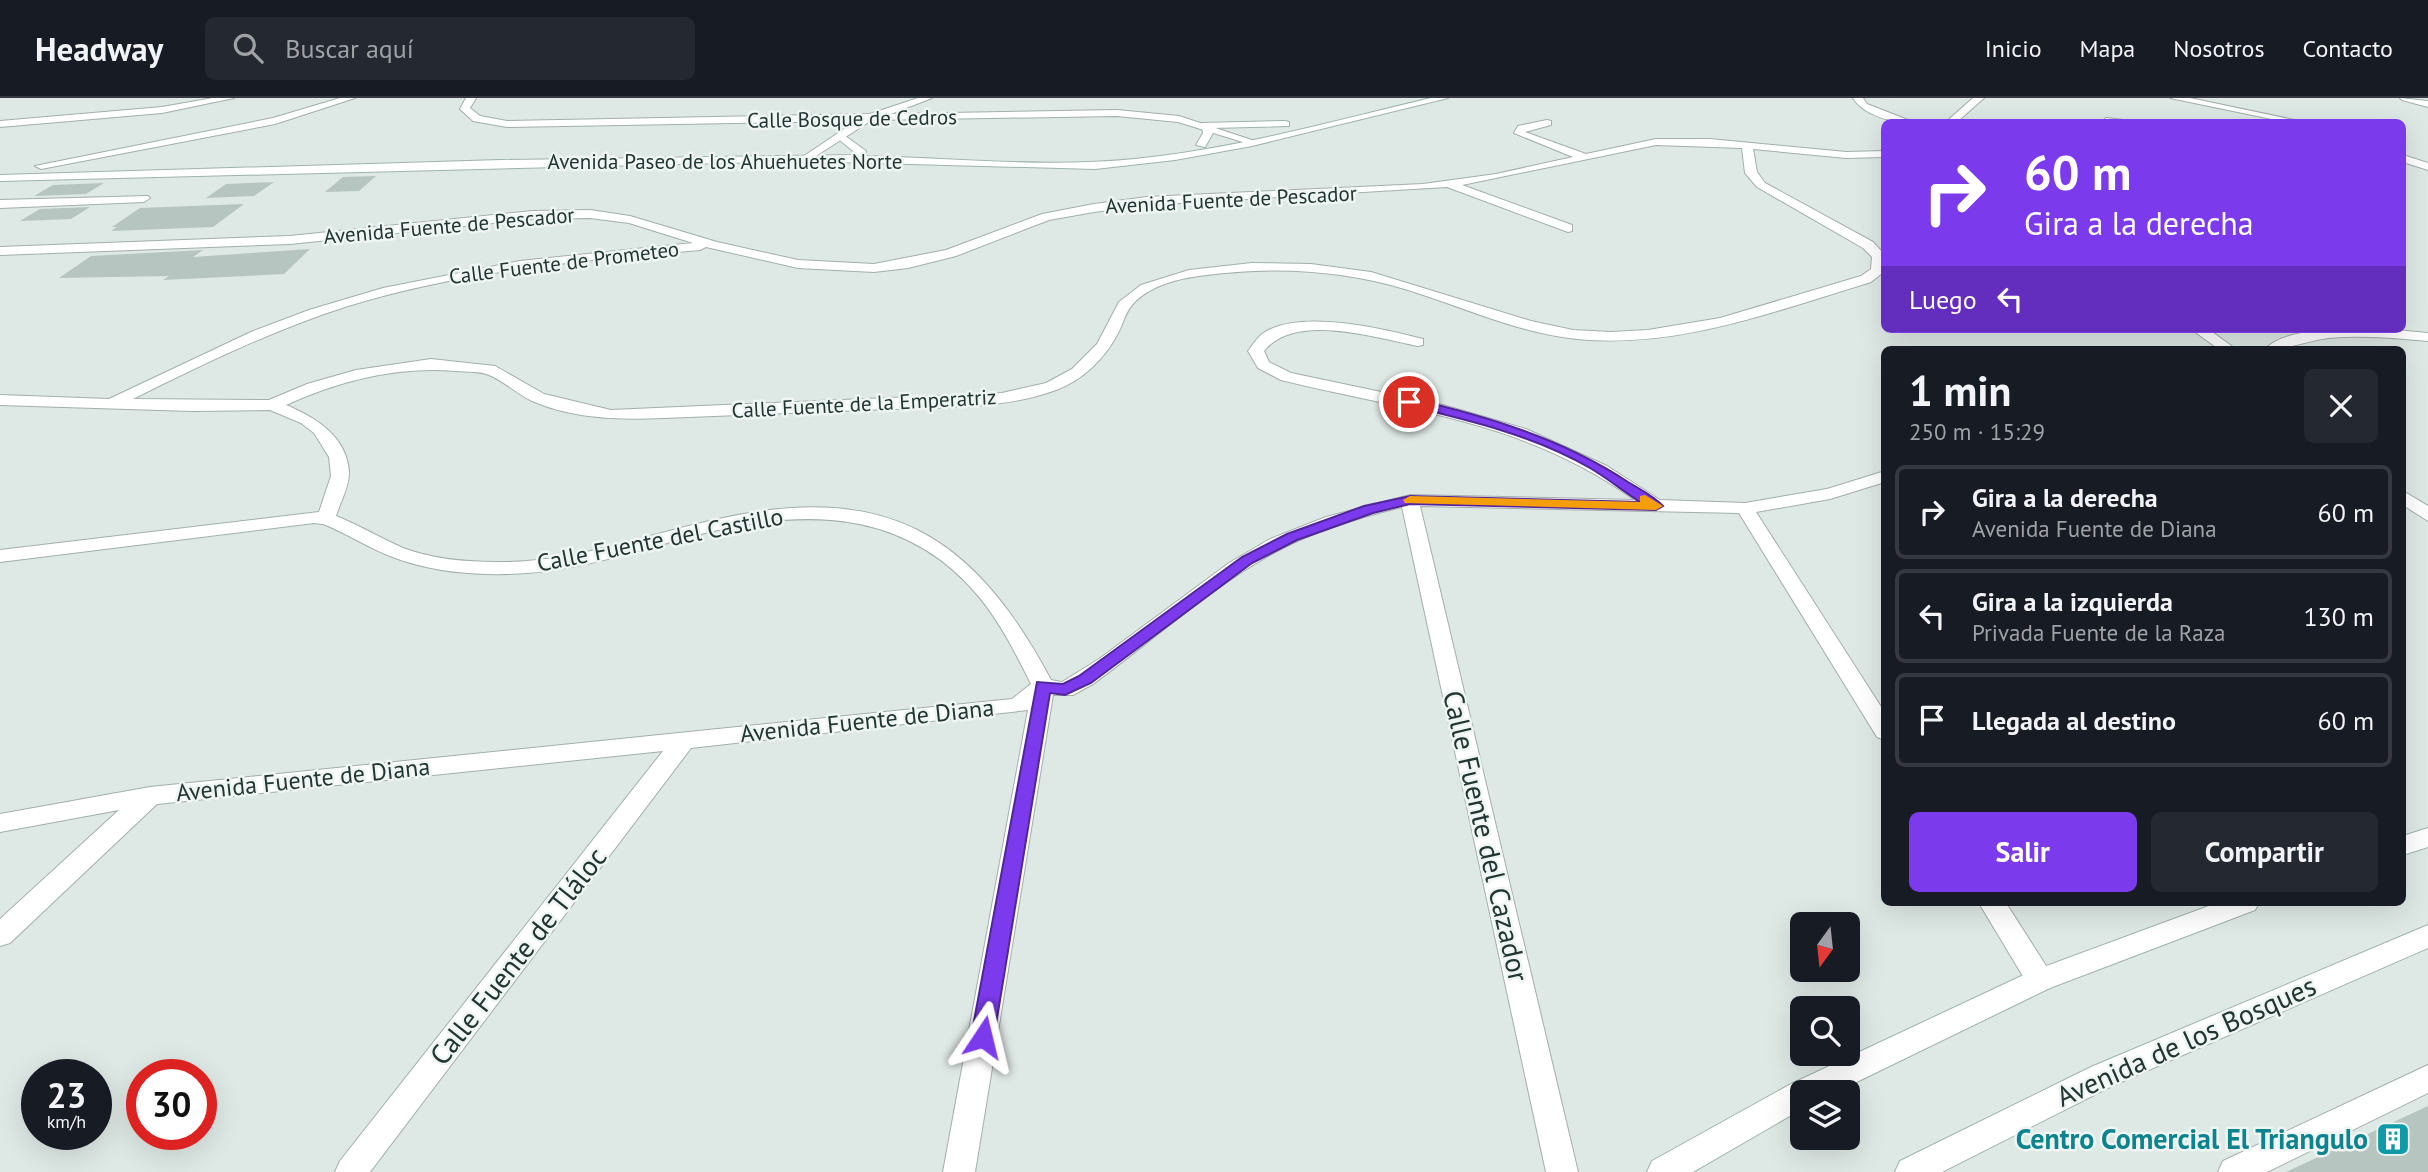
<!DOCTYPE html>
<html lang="es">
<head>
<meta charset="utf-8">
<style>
	:root { --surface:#171b24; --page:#242831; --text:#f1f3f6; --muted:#9ea1a6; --line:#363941; --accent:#7c3aed }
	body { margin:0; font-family:"PT Sans",sans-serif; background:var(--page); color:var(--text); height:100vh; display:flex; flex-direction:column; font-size:26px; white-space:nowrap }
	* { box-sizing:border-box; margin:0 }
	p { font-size:23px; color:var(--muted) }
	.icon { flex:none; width:38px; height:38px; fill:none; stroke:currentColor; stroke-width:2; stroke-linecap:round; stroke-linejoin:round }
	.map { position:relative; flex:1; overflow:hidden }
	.panel { position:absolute; left:1881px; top:248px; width:525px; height:560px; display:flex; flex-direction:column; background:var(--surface); border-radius:10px; box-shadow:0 7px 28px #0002 }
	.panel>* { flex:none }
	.banner { position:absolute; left:1881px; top:21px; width:525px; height:214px; border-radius:10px; box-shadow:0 7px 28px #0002; background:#7c3aed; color:#fff; overflow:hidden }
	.needle { width:46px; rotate:195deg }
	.fabs { position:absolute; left:1790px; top:814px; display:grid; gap:14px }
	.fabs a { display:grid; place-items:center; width:70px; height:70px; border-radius:10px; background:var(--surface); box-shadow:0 7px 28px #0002; font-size:35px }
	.speed { position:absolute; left:21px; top:961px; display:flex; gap:14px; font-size:35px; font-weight:700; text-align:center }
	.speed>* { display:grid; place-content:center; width:91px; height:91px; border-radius:50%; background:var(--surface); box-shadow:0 7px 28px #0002; line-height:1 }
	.speed small { font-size:18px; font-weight:400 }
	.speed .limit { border:10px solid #d22; background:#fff; color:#111 }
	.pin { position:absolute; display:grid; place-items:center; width:60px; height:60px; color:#fff; margin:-30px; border:4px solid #fff; border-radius:50%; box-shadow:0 2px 7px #0007 }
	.me { position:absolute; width:77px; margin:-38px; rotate:10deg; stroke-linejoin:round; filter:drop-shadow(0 0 5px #0008) }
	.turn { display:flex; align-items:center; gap:24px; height:147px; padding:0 28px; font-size:32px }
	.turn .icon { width:91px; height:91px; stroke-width:2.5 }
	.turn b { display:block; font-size:49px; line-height:60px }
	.then { display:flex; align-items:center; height:66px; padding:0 28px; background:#0003; gap:14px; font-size:26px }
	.round { display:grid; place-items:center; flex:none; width:74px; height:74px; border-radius:10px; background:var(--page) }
	.summary { display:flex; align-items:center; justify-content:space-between; height:119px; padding:0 28px }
	h1 { font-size:42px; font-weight:800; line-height:52px }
	.button { display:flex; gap:14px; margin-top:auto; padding:14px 28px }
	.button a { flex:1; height:80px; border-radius:10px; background:var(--accent); color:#fff; font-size:28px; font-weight:800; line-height:80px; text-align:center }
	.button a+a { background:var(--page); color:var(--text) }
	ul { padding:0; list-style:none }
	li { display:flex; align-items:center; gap:21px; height:94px; margin:0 14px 10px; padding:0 14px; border:4px solid var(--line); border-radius:10px }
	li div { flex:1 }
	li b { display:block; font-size:26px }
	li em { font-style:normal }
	header { display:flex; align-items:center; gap:42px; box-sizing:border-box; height:98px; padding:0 35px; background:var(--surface); border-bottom:2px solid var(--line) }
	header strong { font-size:33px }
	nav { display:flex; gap:38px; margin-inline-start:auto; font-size:24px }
	.search { width:490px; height:63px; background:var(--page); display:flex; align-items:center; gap:18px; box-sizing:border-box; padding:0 24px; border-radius:10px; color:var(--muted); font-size:26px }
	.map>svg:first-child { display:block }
	.building { fill:#b6c5c0 }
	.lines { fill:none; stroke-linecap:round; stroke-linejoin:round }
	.lane-casing { stroke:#a2afab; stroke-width:2 }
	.street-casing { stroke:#a2afab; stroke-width:2 }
	.secondary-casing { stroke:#9eb3ad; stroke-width:2 }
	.lane { fill:#fff; fill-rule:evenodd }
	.street { fill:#fff; fill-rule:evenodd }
	.secondary { fill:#fff; fill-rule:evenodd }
	.route { fill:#7c3aed; stroke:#51269a; stroke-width:2 }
	.slow { fill:#f59e0b }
	.labels { text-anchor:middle; stroke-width:5; stroke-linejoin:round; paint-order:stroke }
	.far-street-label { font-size:21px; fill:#213632; stroke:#eef5f2 }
	.street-label { font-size:24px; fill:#213632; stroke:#eef5f2 }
	.near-street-label { font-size:28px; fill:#213632; stroke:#eef5f2 }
	.near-culture-label { font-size:28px; font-weight:bold; fill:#0d838f; stroke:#eef5f2; text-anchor:end }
</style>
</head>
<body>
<header>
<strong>Headway</strong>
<div class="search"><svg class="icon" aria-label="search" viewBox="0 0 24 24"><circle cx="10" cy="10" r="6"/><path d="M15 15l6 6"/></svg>Buscar aquí</div>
<nav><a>Inicio</a><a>Mapa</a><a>Nosotros</a><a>Contacto</a></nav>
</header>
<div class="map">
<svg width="2428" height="1074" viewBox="0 0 2428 1074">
	<rect width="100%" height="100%" fill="#dee8e4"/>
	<!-- building -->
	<path class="building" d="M376,78L359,93L325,94L343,79Z
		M274,84L254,98L206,100L226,86Z
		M104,85L86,96L34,98L53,87Z
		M244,106L213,129L111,133L117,129H112L140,110Z
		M90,109L71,121L20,123L40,111Z
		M310,151L284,176L163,182L169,178L59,180L91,158L203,152L193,159Z
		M2428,1008V1074H2286Z"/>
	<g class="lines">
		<!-- lane casing -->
		<g class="lane-casing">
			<path id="lane" d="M2428,967V995L2267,1074H2218L2223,1063Z"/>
		</g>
		<!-- street casing -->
		<g class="street-casing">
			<path id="street" d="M213,0H234L162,15L0,29V23L162,9Z
				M340,0H355L275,26L41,71L35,68L273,20Z
				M466,0H476L470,10L480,18L507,23L870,16L918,0H932L891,16L1117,12L1179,18L1258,44L1249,46L1178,24L1117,18L872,22L808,63L804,62V58L856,23L507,29L473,23L460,11Z
				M1853,0H1863L1867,6L1913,24C1894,26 1863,17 1853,0Z
				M1973,0H1984L1957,24H1946Z
				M2170,0H2190L2304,24H2286Z
				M2400,0L2428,3V9L2402,2Z
				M2106,20L2141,24H2102Z
				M1547,22L1551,23V27L1525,34L1586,56L1656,41H1710L1846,54L1885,53V59L1846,60L1753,51L1757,74L1765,85L1873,144L1885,157V173L1871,184C1775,213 1678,251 1577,241C1518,235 1463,209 1408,192C1349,174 1287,169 1225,175C1194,178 1154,182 1132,207C1125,215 1123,227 1117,237C1104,261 1083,282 1056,292C1005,311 945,309 890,311C815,314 739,317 664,320C621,322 573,321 532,303C517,296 504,283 489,277C480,273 467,274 456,273C397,268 339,283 286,307C315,319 348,339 349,375C349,389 340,405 336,418C359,427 380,440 403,450C432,461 465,464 497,464C573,465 641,438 714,422C883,383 972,433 1051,582L1062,584L1099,561L1229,465L1270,441L1326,419L1410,397L1635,402C1522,321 1410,314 1281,282L1258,270L1248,253C1252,248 1257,240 1262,236C1298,210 1384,231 1423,241V247L1418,248C1375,240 1295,214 1264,253L1269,264L1291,275L1443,307L1526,331L1607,368L1660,402L1745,405L1827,391L1885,373V384L1830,401L1756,414L1885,615V642L1877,639L1739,415L1420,408L1578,1074H1546L1402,409C1361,419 1319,431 1281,451C1212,487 1155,541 1093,586L1073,597H1053L975,1074H943L1028,612L691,650L370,1074H335L340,1063L663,653L157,706L10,845L0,848V821L119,712L0,734V716L150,689L1012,601L1031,586C1016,556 1001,526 980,500C911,416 817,410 718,432C648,448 583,474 510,476C470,477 427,473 390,458C367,449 346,435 323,426L314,425L0,464V452L319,414L331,378L329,359L314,335L301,325L270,312L191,313L0,307V297L109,301L251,234L309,212L383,190L520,163L693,145L629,125L590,120L532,121L290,146L0,157V149L290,138L532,113L590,112L630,118L717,144L798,162L874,166L946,152L1042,116L1094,106L1147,99L1423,86L1496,76L1573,59L1514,35L1518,28ZM1656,47L1742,50L1745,75L1757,89L1863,150L1872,159L1871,171L1861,178L1720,220L1648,232L1611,234L1573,232L1531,223L1371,174L1311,166L1252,165L1189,172L1141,187L1119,204L1097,246L1072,271L1046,285L1002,295L611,312L544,296L495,268L431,261L356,272L307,286L269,302L133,301C203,266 273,232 348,208C462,173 582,162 700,152L706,149L798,170L874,174L908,170L956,158L1049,122L1094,114L1147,107L1447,89L1568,134L1572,133V127L1462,87Z
				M2403,57L2428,65V72L2403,64Z
				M148,98L150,100L144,104L0,110V102Z
				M2191,231H2208L2237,252H2220Z
				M2385,231L2428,235V243C2395,240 2361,237 2328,240C2306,243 2286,252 2264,252C2288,227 2352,231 2385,231Z
				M2403,393L2428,408V423L2403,407Z
				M1979,805H2006L2050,874L2054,882L2050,890L2040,893L2030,890Z"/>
		</g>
		<!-- secondary casing -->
		<g class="secondary-casing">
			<path id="secondary" d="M1431,0H1448L1252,48L1175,62L1095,71L801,63L0,83V77L501,62L858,57L837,40V36L841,35L866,53L865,58C955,60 1045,70 1135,61C1235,51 1333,23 1431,0Z
				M1285,23L1289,24V28L1212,30L1213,35L1205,49L1196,47L1203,35L1202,25Z
				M2428,730V749L2403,757V738Z
				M2217,805H2259L2255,812L2050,890L1836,994H1802V1011L1693,1074H1647L1652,1063L1791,986L2030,874Z
				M2428,827V850L2112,988L1942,1074H1895L1900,1063L2091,969Z"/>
		</g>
		<!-- lane -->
		<use href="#lane" class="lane"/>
		<!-- street -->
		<use href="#street" class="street"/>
		<!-- secondary -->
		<use href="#secondary" class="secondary"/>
	</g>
	<!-- route -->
	<path class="route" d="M1409,300C1486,318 1561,340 1628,384C1639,391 1654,398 1663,408L1656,412L1410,406L1373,415L1297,442L1252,465L1091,585L1065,597L1050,595L994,939L991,946L983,948L975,946L971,939L1037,584L1063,586L1079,578L1242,459L1287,436L1364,408L1410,398L1640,404C1623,393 1607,380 1590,370C1533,337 1468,322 1405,307V301Z"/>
	<!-- slow -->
	<path class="slow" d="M1410,398L1640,404V398L1645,397L1663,408L1656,412L1405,405L1403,402Z"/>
	<!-- icons -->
	<defs>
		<g id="building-square" transform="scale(1.75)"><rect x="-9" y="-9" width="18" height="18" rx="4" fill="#0f9aa8" stroke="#eef5f2"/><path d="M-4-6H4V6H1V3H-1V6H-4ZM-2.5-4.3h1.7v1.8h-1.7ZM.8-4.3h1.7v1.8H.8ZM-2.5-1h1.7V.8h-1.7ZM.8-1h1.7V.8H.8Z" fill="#fff"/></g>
	</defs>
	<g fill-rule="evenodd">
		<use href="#building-square" x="2393" y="1041"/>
	</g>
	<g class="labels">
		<!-- far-street labels -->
		<g class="far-street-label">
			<text transform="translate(852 21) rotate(-1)" y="7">Calle Bosque de Cedros</text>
			<text x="725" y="71">Avenida Paseo de los Ahuehuetes Norte</text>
			<text transform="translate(1231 102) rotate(-3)" y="7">Avenida Fuente de Pescador</text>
			<text transform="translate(449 128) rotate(-5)" y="7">Avenida Fuente de Pescador</text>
			<text transform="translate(564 165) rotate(-7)" y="7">Calle Fuente de Prometeo</text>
			<text transform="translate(864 306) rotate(-3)" y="7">Calle Fuente de la Emperatriz</text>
		</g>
		<!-- street labels -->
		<g class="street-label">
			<text transform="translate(660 442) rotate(-11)" y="8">Calle Fuente del Castillo</text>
			<text transform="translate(867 623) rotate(-6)" y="8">Avenida Fuente de Diana</text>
			<text transform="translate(303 682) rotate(-6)" y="8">Avenida Fuente de Diana</text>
		</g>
		<!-- near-street labels -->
		<g class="near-street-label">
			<text transform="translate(1486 738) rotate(77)" y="10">Calle Fuente del Cazador</text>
			<text transform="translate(518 858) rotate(-52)" y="10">Calle Fuente de Tláloc</text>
			<text transform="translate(2186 943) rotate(-24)" y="10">Avenida de los Bosques</text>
		</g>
		<!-- near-culture labels -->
		<g class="near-culture-label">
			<text x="2368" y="1051">Centro Comercial El Triangulo</text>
		</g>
	</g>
</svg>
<div class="fabs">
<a><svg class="needle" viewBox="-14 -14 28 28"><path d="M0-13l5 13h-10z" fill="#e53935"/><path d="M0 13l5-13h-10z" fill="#9ea1a6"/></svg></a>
<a><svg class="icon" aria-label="search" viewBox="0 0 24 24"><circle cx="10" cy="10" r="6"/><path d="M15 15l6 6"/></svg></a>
<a><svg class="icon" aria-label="layers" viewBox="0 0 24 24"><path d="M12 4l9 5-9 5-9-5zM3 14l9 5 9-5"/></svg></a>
</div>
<div class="speed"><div>23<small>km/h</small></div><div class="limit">30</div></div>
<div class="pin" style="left:1409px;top:304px;background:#d93025"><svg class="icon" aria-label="arrive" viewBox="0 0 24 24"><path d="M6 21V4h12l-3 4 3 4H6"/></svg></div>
<svg class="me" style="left:983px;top:939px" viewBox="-20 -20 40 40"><path d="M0-17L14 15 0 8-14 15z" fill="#7c3aed" stroke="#fff" stroke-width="4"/></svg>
<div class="banner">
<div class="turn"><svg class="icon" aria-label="right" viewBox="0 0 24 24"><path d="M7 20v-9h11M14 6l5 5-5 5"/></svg><div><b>60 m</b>Gira a la derecha</div></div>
<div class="then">Luego<svg class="icon" aria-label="left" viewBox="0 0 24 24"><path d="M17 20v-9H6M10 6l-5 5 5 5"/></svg></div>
</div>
<section class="panel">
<div class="summary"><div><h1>1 min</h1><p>250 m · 15:29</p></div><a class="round"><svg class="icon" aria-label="close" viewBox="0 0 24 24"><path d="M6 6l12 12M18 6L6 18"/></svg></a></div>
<ul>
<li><svg class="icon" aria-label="right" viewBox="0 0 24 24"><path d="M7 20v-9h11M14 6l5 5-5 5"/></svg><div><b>Gira a la derecha</b><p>Avenida Fuente de Diana</p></div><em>60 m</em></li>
<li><svg class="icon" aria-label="left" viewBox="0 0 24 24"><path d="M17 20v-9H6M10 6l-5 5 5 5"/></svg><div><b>Gira a la izquierda</b><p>Privada Fuente de la Raza</p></div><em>130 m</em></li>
<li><svg class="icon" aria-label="arrive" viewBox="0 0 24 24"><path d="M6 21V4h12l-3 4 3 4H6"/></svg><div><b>Llegada al destino</b></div><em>60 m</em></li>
</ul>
<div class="button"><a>Salir</a><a>Compartir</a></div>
</section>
</div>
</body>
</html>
